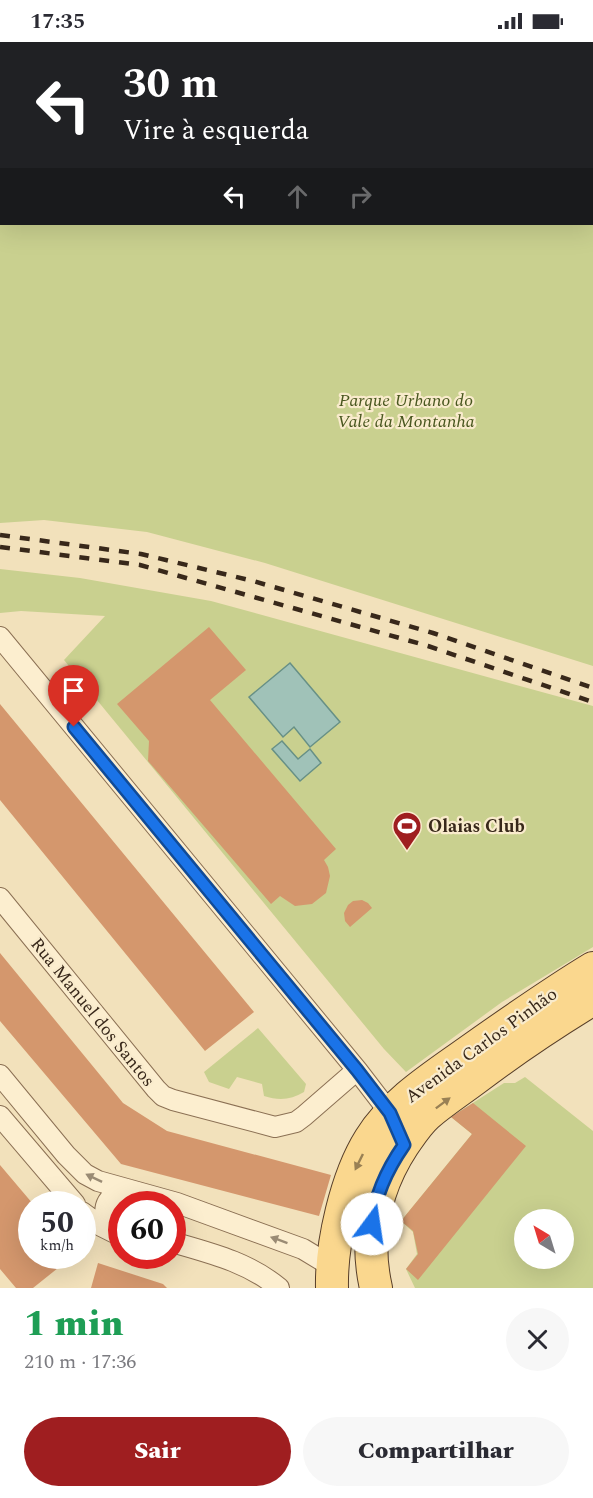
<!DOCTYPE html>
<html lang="pt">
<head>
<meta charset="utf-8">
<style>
	:root { --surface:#fff; --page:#f7f7f7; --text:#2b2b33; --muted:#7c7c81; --accent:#9f1e20 }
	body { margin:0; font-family:Spectral,serif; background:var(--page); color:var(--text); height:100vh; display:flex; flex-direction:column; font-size:22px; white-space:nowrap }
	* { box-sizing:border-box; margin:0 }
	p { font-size:20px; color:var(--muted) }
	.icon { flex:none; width:33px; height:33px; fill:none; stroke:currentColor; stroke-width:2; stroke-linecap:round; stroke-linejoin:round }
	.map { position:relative; height:1246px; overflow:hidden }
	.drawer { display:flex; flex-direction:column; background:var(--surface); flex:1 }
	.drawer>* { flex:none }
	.hud { position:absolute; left:0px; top:0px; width:594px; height:183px; box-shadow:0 6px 24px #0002; background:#202124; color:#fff; overflow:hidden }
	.needle { width:39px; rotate:322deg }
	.controls { position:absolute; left:514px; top:1167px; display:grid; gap:12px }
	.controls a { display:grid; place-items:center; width:60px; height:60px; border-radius:50%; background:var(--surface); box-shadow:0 6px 24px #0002; font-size:30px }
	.speed { position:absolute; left:18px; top:1149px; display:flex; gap:12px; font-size:30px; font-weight:700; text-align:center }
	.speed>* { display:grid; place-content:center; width:78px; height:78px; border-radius:50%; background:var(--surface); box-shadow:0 6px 24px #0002; line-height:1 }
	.speed small { font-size:15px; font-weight:400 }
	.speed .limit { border:9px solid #d22; background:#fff; color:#111 }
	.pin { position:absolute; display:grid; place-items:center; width:51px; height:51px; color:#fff; margin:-62px -26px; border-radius:50% 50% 50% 0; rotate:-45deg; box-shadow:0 0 6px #0007 }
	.pin .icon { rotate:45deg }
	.me { position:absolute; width:66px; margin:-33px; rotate:14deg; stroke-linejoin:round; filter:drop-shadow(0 0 4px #0008) }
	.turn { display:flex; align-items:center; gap:21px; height:126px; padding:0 24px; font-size:27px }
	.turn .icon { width:78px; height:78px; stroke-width:2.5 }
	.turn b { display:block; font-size:42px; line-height:51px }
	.lanes { display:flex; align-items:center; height:57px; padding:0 24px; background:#0003; justify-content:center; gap:30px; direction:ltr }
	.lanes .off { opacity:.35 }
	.round { display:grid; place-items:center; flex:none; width:63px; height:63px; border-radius:32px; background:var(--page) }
	.head { display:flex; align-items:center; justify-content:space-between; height:102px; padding:0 24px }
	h1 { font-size:36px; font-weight:800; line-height:45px; color:#1e9e55 }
	.primary-button { display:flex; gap:12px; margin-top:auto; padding:12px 24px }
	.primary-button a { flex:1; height:69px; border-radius:36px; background:var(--accent); color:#fff; font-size:24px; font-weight:800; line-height:69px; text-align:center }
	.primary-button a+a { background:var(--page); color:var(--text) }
	.status { display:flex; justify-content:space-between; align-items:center; height:42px; padding:0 30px; background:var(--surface); direction:ltr }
	.status svg { height:16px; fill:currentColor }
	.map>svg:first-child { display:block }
	.green { fill:#c9d08f; fill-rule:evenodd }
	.water { fill:#a0c2b8; stroke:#679086; stroke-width:1.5 }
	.building { fill:#d4976d }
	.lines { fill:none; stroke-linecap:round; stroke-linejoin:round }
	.minor-casing { stroke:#8b7054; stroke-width:22 }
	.primary-casing { stroke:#573e29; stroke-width:34 }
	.minor { stroke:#fceecf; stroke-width:20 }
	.primary { stroke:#fad78e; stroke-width:32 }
	.rail { stroke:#38281a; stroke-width:4.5; stroke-dasharray:10 10; stroke-linecap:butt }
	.oneway { fill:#998054 }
	.oneway2 { fill:#9a8b74 }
	.route-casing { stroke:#114b97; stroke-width:15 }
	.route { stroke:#1a73e8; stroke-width:10 }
	.labels { text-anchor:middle; stroke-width:4.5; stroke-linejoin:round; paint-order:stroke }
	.park-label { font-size:18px; font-style:italic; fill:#49571f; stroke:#f9ebcc }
	.poi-label { font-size:18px; font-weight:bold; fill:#38281a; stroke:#f9ebcc; text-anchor:start }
	.street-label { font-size:18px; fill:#38281a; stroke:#f9ebcc }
</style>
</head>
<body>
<div class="status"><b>17:35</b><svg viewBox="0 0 49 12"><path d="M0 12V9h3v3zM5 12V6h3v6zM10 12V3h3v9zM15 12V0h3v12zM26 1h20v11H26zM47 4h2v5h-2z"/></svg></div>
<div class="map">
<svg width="593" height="1246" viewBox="0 0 593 1246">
	<rect width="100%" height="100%" fill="#f2e1bb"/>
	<!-- green -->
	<path class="green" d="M0,0L260,1L2,2V182H592L593,106V624L265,521L147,490L44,478L0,481Z
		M0,527L80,536L211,559L593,664V905L502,960L406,1030L384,1007L64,618L105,574L21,569L0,571Z
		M258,986L306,1042L304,1050C291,1058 279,1059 264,1054L262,1042L237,1035L229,1047L209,1040L204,1030Z
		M525,1035L593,1089V1246H415L406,1227L417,1212L413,1190L401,1179L472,1092L451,1075L504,1041H515ZM525,1178H564V1216H525Z"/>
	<!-- water -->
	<path class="water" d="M290,621L340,680L310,705L294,685L283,695L249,655Z
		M282,699L298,717L310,707L321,721L300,739L272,707Z"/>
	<!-- building -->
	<path class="building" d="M209,585L246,628L210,658L336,807L324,818L328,825L330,834L326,851L312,862L295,864L280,854L271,862L148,719L149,699L117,662Z
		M0,662L254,970L205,1009L0,758Z
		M362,858L368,861L372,866L350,885L345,879L344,871L348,863L353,859Z
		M0,911L123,1061L167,1089L331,1133L319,1174L121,1122L0,979Z
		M473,1061L526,1104L418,1238L406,1227L418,1212L413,1189L401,1179L472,1092L451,1075Z
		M0,1123L33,1162L32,1214H73L33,1246H16L0,1227Z
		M98,1221L163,1242L167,1246H91Z"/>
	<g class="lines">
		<!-- minor casing -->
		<g class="minor-casing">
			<path id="minor" d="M534,0L536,2
				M592,36H593
				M0,595L357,1028L390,1071
				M0,856L156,1047L163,1054L173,1058L275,1085L296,1080L304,1074L357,1028
				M0,1033L66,1113L85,1132L98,1139L177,1161L303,1207L331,1224
				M0,1074L75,1162
				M82,1170L101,1184L115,1191
				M113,1190C100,1170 103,1156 125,1147
				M172,1200C210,1211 248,1220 279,1246"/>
		</g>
		<!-- primary casing -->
		<g class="primary-casing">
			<path id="primary" d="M332,1246C331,1202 346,1135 370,1097C393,1060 433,1035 468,1010C509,981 550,952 593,926
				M376,1246C364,1193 375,1146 404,1102C411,1092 418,1081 427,1073C442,1060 459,1049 475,1037C513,1008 552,982 593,957"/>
		</g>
		<!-- minor -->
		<use href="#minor" class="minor"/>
		<!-- primary -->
		<use href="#primary" class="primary"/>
		<!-- rail -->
		<path class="rail" d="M0,493L141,512L253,539L433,591L593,646
			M0,505L140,523L428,604L593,660"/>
	</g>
	<!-- one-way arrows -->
	<defs><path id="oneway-solid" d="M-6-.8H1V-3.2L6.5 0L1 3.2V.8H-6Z" transform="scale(1.5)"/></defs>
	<g class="oneway">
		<use href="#oneway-solid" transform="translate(443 1061) rotate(-37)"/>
		<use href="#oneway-solid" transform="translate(359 1120) rotate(116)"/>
	</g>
	<g class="oneway2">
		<use href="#oneway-solid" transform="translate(94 1136) rotate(-154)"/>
		<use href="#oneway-solid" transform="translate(279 1198) rotate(-160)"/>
	</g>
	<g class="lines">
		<!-- route casing -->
		<g class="route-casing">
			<path id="route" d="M74,685L357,1028L390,1071L404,1103C388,1126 375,1153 372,1182"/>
		</g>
		<!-- route -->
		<use href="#route" class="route"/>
	</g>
	<!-- icons -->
	<defs>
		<g id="stadium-pin" transform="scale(1.5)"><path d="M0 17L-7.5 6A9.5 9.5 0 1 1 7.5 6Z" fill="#9f1e20" stroke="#f9ebcc"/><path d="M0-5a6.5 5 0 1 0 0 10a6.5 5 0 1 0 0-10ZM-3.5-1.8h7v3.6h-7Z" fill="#fff"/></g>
	</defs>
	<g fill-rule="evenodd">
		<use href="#stadium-pin" x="407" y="784"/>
	</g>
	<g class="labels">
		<!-- park labels -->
		<g class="park-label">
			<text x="406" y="364">Parque Urbano do<tspan x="406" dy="21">Vale da Montanha</tspan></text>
		</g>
		<!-- poi labels -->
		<g class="poi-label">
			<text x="428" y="790">Olaias Club</text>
		</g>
		<!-- street labels -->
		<g class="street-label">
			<text transform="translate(93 970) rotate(51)" y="6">Rua Manuel dos Santos</text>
			<text transform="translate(481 1003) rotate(-36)" y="6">Avenida Carlos Pinhão</text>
		</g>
	</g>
</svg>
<div class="controls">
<a><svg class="needle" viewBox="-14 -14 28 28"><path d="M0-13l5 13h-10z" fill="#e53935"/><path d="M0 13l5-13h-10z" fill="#7c7c81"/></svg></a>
</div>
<div class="speed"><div>50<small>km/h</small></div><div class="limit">60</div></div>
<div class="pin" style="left:74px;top:685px;background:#d93025"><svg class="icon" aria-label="arrive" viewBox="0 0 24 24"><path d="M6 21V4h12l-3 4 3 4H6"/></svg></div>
<svg class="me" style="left:372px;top:1182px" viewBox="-20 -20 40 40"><circle r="19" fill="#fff"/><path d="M0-13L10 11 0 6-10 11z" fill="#1a73e8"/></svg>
<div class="hud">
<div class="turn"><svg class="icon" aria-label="left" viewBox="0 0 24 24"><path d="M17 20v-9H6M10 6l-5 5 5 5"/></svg><div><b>30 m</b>Vire à esquerda</div></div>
<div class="lanes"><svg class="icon" aria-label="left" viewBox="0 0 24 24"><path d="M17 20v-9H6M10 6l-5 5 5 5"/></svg><svg class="icon off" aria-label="ahead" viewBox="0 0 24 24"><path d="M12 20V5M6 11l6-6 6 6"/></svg><svg class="icon off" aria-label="right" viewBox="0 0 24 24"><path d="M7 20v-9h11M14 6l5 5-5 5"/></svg></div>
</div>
</div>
<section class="drawer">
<div class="head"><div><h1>1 min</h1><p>210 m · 17:36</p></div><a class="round"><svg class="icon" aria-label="close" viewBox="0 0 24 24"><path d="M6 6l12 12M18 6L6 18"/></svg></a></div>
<div class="primary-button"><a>Sair</a><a>Compartilhar</a></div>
</section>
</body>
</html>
